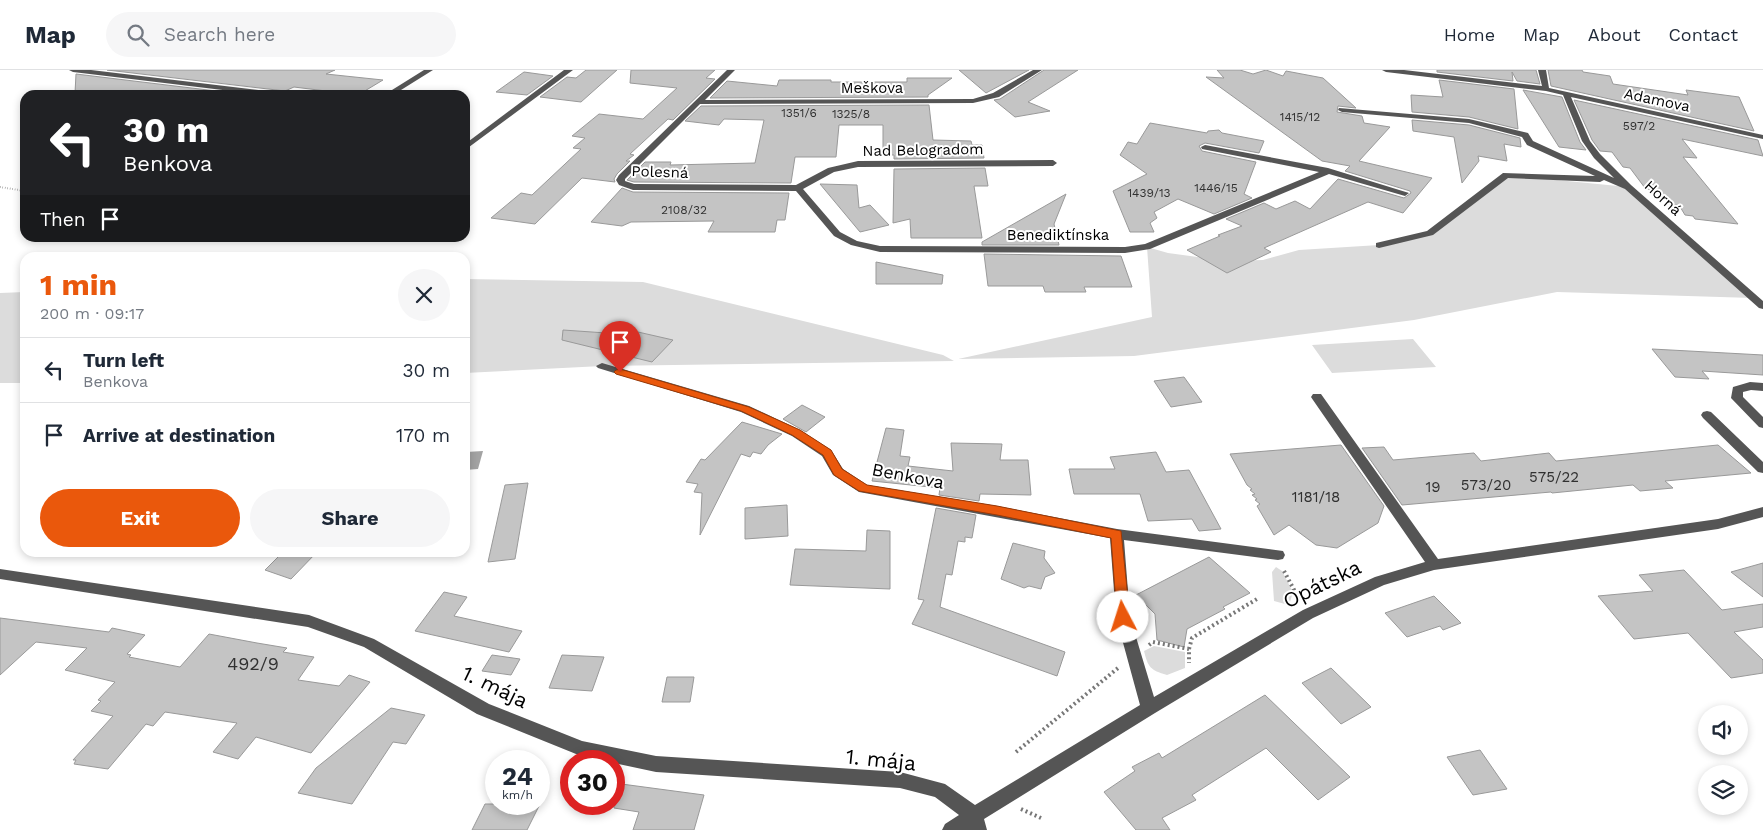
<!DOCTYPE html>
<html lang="en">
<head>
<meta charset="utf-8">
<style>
	:root { --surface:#fff; --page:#f6f6f7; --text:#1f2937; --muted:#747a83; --line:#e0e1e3; --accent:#ea580c }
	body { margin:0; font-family:"Work Sans",sans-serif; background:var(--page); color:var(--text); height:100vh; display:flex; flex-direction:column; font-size:19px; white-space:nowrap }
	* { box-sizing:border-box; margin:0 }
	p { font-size:16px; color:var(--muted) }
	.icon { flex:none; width:28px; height:28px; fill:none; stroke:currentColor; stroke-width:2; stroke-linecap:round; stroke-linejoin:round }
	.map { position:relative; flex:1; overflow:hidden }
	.panel { position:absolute; left:20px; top:182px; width:450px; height:305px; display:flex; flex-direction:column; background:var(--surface); border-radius:15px; box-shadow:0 2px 8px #0003 }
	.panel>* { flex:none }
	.top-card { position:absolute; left:20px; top:20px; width:450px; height:152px; border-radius:15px; box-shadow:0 2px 8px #0003; background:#202124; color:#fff; overflow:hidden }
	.controls { position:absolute; left:1698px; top:635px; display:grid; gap:10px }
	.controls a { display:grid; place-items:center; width:50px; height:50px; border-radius:50%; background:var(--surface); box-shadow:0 2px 8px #0003; font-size:25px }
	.speed { position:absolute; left:485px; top:680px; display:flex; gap:10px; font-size:25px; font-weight:700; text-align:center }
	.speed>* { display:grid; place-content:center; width:65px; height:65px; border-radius:50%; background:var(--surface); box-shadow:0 2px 8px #0003; line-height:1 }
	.speed small { font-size:12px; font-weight:400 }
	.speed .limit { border:8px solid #d22; background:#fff; color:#111 }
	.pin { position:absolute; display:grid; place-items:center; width:42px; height:42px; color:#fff; margin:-51px -21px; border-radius:50% 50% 50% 0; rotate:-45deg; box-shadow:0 0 5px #0007 }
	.pin .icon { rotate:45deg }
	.me { position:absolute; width:55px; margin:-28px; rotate:355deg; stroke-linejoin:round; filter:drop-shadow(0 0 4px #0008) }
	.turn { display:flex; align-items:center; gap:18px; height:105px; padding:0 20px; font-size:22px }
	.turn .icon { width:65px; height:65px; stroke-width:2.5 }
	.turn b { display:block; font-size:35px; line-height:42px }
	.then { display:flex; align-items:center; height:48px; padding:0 20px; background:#0003; gap:10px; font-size:19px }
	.round { display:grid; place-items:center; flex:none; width:52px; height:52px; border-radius:26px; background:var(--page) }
	.head { display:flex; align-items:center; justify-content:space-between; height:85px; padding:0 20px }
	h1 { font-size:30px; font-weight:700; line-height:38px; color:var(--accent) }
	.action { display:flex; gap:10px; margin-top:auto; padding:10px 20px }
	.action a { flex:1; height:58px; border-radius:30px; background:var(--accent); color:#fff; font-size:20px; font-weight:700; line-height:58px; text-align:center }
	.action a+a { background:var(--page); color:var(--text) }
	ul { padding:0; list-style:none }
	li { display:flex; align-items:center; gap:15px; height:65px; padding:0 20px; border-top:1px solid var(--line) }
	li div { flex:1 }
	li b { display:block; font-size:19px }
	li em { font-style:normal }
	header { display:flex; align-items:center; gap:30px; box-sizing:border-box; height:70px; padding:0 25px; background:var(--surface); border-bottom:1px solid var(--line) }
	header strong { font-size:24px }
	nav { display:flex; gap:28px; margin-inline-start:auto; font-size:18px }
	.search { width:350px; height:45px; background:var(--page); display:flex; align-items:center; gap:12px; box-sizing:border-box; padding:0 18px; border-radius:28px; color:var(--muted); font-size:19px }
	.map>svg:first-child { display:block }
	.green { fill:#dcdcdc }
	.water { fill:#a3a3a3 }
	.building { fill:#c4c4c4; stroke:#999 }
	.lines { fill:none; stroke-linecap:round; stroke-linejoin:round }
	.path-far1 { stroke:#777; stroke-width:2; stroke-dasharray:0.5 2; stroke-linecap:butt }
	.path { stroke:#777; stroke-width:4; stroke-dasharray:2 3; stroke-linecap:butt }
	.minor { fill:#555; fill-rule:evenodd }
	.route { fill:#ea580c; stroke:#983908 }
	.labels { text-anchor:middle; stroke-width:4; stroke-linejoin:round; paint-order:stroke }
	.far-number-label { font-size:12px; fill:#313131 }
	.far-street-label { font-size:15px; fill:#000; stroke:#fff }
	.number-label { font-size:15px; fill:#313131 }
	.street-label { font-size:18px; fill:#000; stroke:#fff }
	.near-number-label { font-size:18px; fill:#313131 }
	.near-street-label { font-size:21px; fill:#000; stroke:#fff }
</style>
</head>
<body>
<header>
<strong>Map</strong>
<div class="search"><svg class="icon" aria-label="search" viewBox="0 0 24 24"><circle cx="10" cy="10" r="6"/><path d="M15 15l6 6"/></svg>Search here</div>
<nav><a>Home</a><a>Map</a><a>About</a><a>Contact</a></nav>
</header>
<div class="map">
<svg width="1763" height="760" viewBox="0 0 1763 760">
	<rect width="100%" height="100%" fill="#fff"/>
	<!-- green -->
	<path class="green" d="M1506,105L1628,117L1753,228L1557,222L1414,250L1134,286L958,289L1152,247L1147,177L1168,183L1227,191L1263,190L1299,180L1379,175L1430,163Z
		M465,209L643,212L943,285L954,291L602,296L465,303Z
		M25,222V313H0V223Z
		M1413,269L1436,297L1332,303L1312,275Z
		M1276,497L1282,501L1293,522L1290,532L1285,534L1274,531L1272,502Z
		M1154,576L1185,582V598L1167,605C1150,600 1148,597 1144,581Z"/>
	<!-- water -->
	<path class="water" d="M483,381L478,399L465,400L466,382Z"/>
	<!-- building -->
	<path class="building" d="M107,0H335L326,4L383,10L358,25L294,17L285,21Z
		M586,0H617L581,32L540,27L567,7L576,8Z
		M631,0H715L706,8L715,9L673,50L668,49L630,84L634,85L626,91H630L617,104L614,109L615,112L582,108L535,154L491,148L521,123L532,125L581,79L573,78L585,68L572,66L599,44L643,49L677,18L630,13Z
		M959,0H1029L986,23Z
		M1044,0H1078L1028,32L1050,41L1015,47L994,30L1000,29Z
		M1217,0H1240L1253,4L1266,0L1283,6L1286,1L1323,8L1356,38L1338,36L1337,42L1362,46L1364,53L1390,57L1359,91L1432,108L1403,143L1368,132L1264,178L1271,182L1227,203L1187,180L1220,166L1218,165L1242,156L1226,149L1264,133L1276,139L1295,131L1310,139L1338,109L1404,128L1411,123L1410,121L1345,101L1350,96L1322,91L1206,7L1224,8Z
		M1437,0H1536L1540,14L1517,11L1512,2L1513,11L1437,2Z
		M1548,0H1582L1583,2L1610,6L1613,14L1688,25L1686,20L1739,27L1754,61L1551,16Z
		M524,2L553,6L527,25L496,22Z
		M76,4L249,25H94L75,23Z
		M907,8H952L928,25V27L710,28L727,11L777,16L779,10H831V12H907Z
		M1439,10L1514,19L1518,59L1469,47L1412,42L1411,25L1443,27Z
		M1523,20L1562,27L1580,72L1586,80L1559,77Z
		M1574,30L1758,70L1763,86L1682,69L1697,88L1683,87L1738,154L1695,149L1693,146L1685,145L1679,135L1669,134L1660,123L1645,118L1630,98L1623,97L1612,82L1600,81L1592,70Z
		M929,35L933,70L971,71L972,75H982L984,88L894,89V85H883V55H839L836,87H795L791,113L634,112L627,110L645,92H671L670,95L755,93L764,50L724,49L719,55L685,51L701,36Z
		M1412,50L1469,55L1520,68L1521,77L1504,74L1507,91L1478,86L1479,91L1462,113L1454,67L1413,61Z
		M1150,53L1207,63L1208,61L1219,60L1222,63L1264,71L1259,83L1205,73L1199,76L1202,81L1256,92L1244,124L1252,128L1214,144L1178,129L1154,142L1157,148L1150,153L1154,162H1130L1113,121L1147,104L1120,85L1128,72L1137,74Z
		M985,98L988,116H974L982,168H911L910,149L893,153L894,99Z
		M820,114L857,115L859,138L870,135L889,155L860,162Z
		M622,118L633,122L789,123L785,150H777L775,162H708L714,151L631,152L622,156L591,152Z
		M1066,124L1054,154L1059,175H982V172Z
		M984,184L1121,186L1132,217H1084L1086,222H1045L1043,216H988Z
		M876,192L943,205L942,214H876Z
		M563,260L635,265L638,262L673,270L652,292L562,270Z
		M1652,279L1763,285V305L1702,301L1709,309L1675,307Z
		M1184,307L1202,332L1171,337L1154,311Z
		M802,335L825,347L806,362L783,349Z
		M742,352L782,364L768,375L761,384L753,382L750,387L741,384L700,465L702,423L694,422L698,414L686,412L701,389L705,390Z
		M886,358L904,360L900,386L910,387L908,396L953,401L951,373L1002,374L1000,390H1028L1031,425L980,424L979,431L939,425L940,418L872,411Z
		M1341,375L1384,436L1378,453L1337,478L1316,475L1289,455L1274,465L1257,436L1260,434L1255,430L1257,429L1252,425L1255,424L1250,420L1252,419L1247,415L1230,384Z
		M1718,375L1751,403L1665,411L1673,418L1640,421L1633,415L1552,423L1551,422L1402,435L1362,378L1384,377L1393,390L1474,383L1481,391L1549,383L1556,391Z
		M1156,382L1166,402L1189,400L1221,459L1199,461L1192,449L1148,451L1140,424H1074L1069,399H1115L1110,387Z
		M528,413L515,489L488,492L505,415Z
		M787,435L788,466L745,469V438Z
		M936,438L976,445L972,468L965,467V472L958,471L952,505L946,504L940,537L1065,582L1057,606L912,554L924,530L918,529Z
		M867,460L890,461V519L790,515L795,479L866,481Z
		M1013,473L1045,481L1044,488L1055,503L1045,507L1041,519L1029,516L1024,518L1001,509Z
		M283,482H317L291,509L265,500Z
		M1209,487L1250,523L1223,537L1225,539L1187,559L1184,577L1157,570L1155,544L1136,525Z
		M1763,493V527L1731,502Z
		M1684,500L1722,540L1763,534V557L1734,562L1763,590V603L1731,608L1688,563L1634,569L1598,526L1653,521L1639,505Z
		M444,522L467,527L454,546L522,561L509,582L415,561Z
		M1434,526L1461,553L1443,560L1440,556L1407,567L1385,543Z
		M0,548L109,562L112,558L145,565L127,584L131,585L129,587L180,597L209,564L257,573L287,578L283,582L314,587L298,610L339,616L349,605L370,612L311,683L256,667L238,689L213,682L237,653L165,642L153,656L146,654L108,699L74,694L76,690H73L113,646L91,641L101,631L98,630L115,612L65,600L87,578L36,572L0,605Z
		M492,585L520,589L511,605L482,601Z
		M562,585L604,587L592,621L549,618Z
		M1331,598L1371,637L1341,654L1302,613Z
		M667,607H694L690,632H662Z
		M1265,625L1350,707L1318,730L1266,678L1192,725L1196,730L1162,748L1170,760H1136L1104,722L1135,701L1132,697L1159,683L1162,688Z
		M391,638L425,645L406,674L393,672L352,734L298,723L316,698Z
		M1480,680L1507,719L1473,725L1447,687Z
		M614,713L704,725L694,760H633L639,742L614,738Z
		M485,734H540L527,760H472Z"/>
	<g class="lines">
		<!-- path-far1 -->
		<path class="path-far1" d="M0,117L25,121"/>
		<!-- path -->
		<path class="path" d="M1284,501L1300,531
			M1149,575L1153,572L1189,579V593
			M1189,579L1192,568L1257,529
			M1016,682L1118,598
			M1021,739L1041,748"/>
		<!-- minor -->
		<path class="minor" d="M69,0H91L284,23L288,25H265L73,2Z
			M424,0H433L393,25H384Z
			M564,0H573L465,80V74Z
			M727,0H735L705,30L973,29L993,23L1033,0H1042L999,27L973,33L700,34L625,109V111L634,114L796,115L828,98L858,91L1053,90L1057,93L1053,96L858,97L834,102L803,119L840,162L857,171L880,176L1125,177L1145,174L1319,102L1202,79L1201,77L1205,75L1328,98L1409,123L1405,126L1329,104L1150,179L1125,183L880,182L851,175L834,166L796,121L633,120L619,115L616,110L619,105Z
			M1382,0H1404L1542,16L1538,0H1546L1549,18L1763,65V69L1571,27L1590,71L1600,84L1631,115L1763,231V239L1759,238L1625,119L1604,110L1600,112L1508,108L1433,165L1379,178L1376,177V173L1427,161L1503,103L1595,106L1527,75L1522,67L1469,53L1342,42L1338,40L1339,38L1469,49L1528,63L1533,71L1614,108L1594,88L1582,71L1563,25L1546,21L1386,2Z
			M602,293L749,336L800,360L831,380L843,399L867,415L997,436L1117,459L1283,481L1285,485L1283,489L1278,490L1124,470L1130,547L1154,627L1303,540L1375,507L1425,492L1313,330L1311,327L1313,324H1321L1438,489L1718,449L1763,437V447L1718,459L1434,500L1384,515L1313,548L1155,643L984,749L987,760H942L945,754L959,745L935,727L900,718L656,702L581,686L477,644L364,577L308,557L0,509V499L309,545L374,569L489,634L582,671L656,686L900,702L945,714L975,735L1140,635L1116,547L1110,468L859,422L833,405L822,386L792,366L741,342L598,298L596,296Z
			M1750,312L1763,313V321L1751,320L1743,322V327L1763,347V358L1759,357L1731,328L1733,317Z
			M1707,341L1711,342L1763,392V403L1758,402L1703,348L1701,345L1703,342Z"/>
	</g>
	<!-- route -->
	<path class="route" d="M620,299L749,337L800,360L831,380L842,399L867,415L997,436L1121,461L1130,547L1128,550L1123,552L1119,550L1117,547L1111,468L997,445L859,421L834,405L823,385L792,365L741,341L616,304L614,302L616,300Z"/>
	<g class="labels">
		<!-- far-number labels -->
		<g class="far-number-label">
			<text x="799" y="47">1351/6</text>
			<text x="851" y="48">1325/8</text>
			<text x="1300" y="51">1415/12</text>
			<text x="1639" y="60">597/2</text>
			<text x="1216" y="122">1446/15</text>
			<text x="1149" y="127">1439/13</text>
			<text x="684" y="144">2108/32</text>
		</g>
		<!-- far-street labels -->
		<g class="far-street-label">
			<text x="872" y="23">Meškova</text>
			<text transform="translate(1657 30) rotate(12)" y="5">Adamova</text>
			<text transform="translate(923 80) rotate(-1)" y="5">Nad Belogradom</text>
			<text transform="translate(660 102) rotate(2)" y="5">Polesná</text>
			<text transform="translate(1663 128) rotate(42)" y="5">Horná</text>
			<text x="1058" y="170">Benediktínska</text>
		</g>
		<!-- number labels -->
		<g class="number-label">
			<text x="1554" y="412">575/22</text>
			<text x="1486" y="420">573/20</text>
			<text x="1433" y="422">19</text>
			<text x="1316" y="432">1181/18</text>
		</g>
		<!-- street labels -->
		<g class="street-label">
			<text transform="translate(908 406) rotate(11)" y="6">Benkova</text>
		</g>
		<!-- near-number labels -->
		<g class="near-number-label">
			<text x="253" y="600">492/9</text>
		</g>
		<!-- near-street labels -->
		<g class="near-street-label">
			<text transform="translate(1322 514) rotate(-26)" y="7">Opátska</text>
			<text transform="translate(495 617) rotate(26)" y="7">1. mája</text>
			<text transform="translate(881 690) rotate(6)" y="7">1. mája</text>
		</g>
	</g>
</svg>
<div class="controls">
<a><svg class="icon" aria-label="sound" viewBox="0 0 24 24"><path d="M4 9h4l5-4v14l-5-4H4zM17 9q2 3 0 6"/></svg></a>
<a><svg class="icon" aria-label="layers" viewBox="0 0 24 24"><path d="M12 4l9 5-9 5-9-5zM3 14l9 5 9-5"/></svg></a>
</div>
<div class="speed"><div>24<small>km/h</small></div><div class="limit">30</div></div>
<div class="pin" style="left:620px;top:302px;background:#d93025"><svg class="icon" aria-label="arrive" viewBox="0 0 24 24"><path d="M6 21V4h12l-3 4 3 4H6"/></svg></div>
<svg class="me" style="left:1123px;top:547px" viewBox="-20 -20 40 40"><circle r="19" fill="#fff"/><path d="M0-13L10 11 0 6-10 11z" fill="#ea580c"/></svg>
<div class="top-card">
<div class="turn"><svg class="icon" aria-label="left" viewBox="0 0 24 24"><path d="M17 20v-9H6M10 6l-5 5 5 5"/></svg><div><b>30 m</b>Benkova</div></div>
<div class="then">Then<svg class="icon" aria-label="arrive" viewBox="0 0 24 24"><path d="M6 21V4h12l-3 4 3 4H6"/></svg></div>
</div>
<section class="panel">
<div class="head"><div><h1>1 min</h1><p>200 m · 09:17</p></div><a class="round"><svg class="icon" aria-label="close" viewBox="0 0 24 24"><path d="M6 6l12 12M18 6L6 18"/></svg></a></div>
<ul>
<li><svg class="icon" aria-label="left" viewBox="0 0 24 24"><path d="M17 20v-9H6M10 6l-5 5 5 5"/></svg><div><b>Turn left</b><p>Benkova</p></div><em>30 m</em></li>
<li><svg class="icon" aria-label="arrive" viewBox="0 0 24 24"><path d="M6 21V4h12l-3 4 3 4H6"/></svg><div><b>Arrive at destination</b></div><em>170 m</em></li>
</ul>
<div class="action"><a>Exit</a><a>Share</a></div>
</section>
</div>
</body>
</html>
